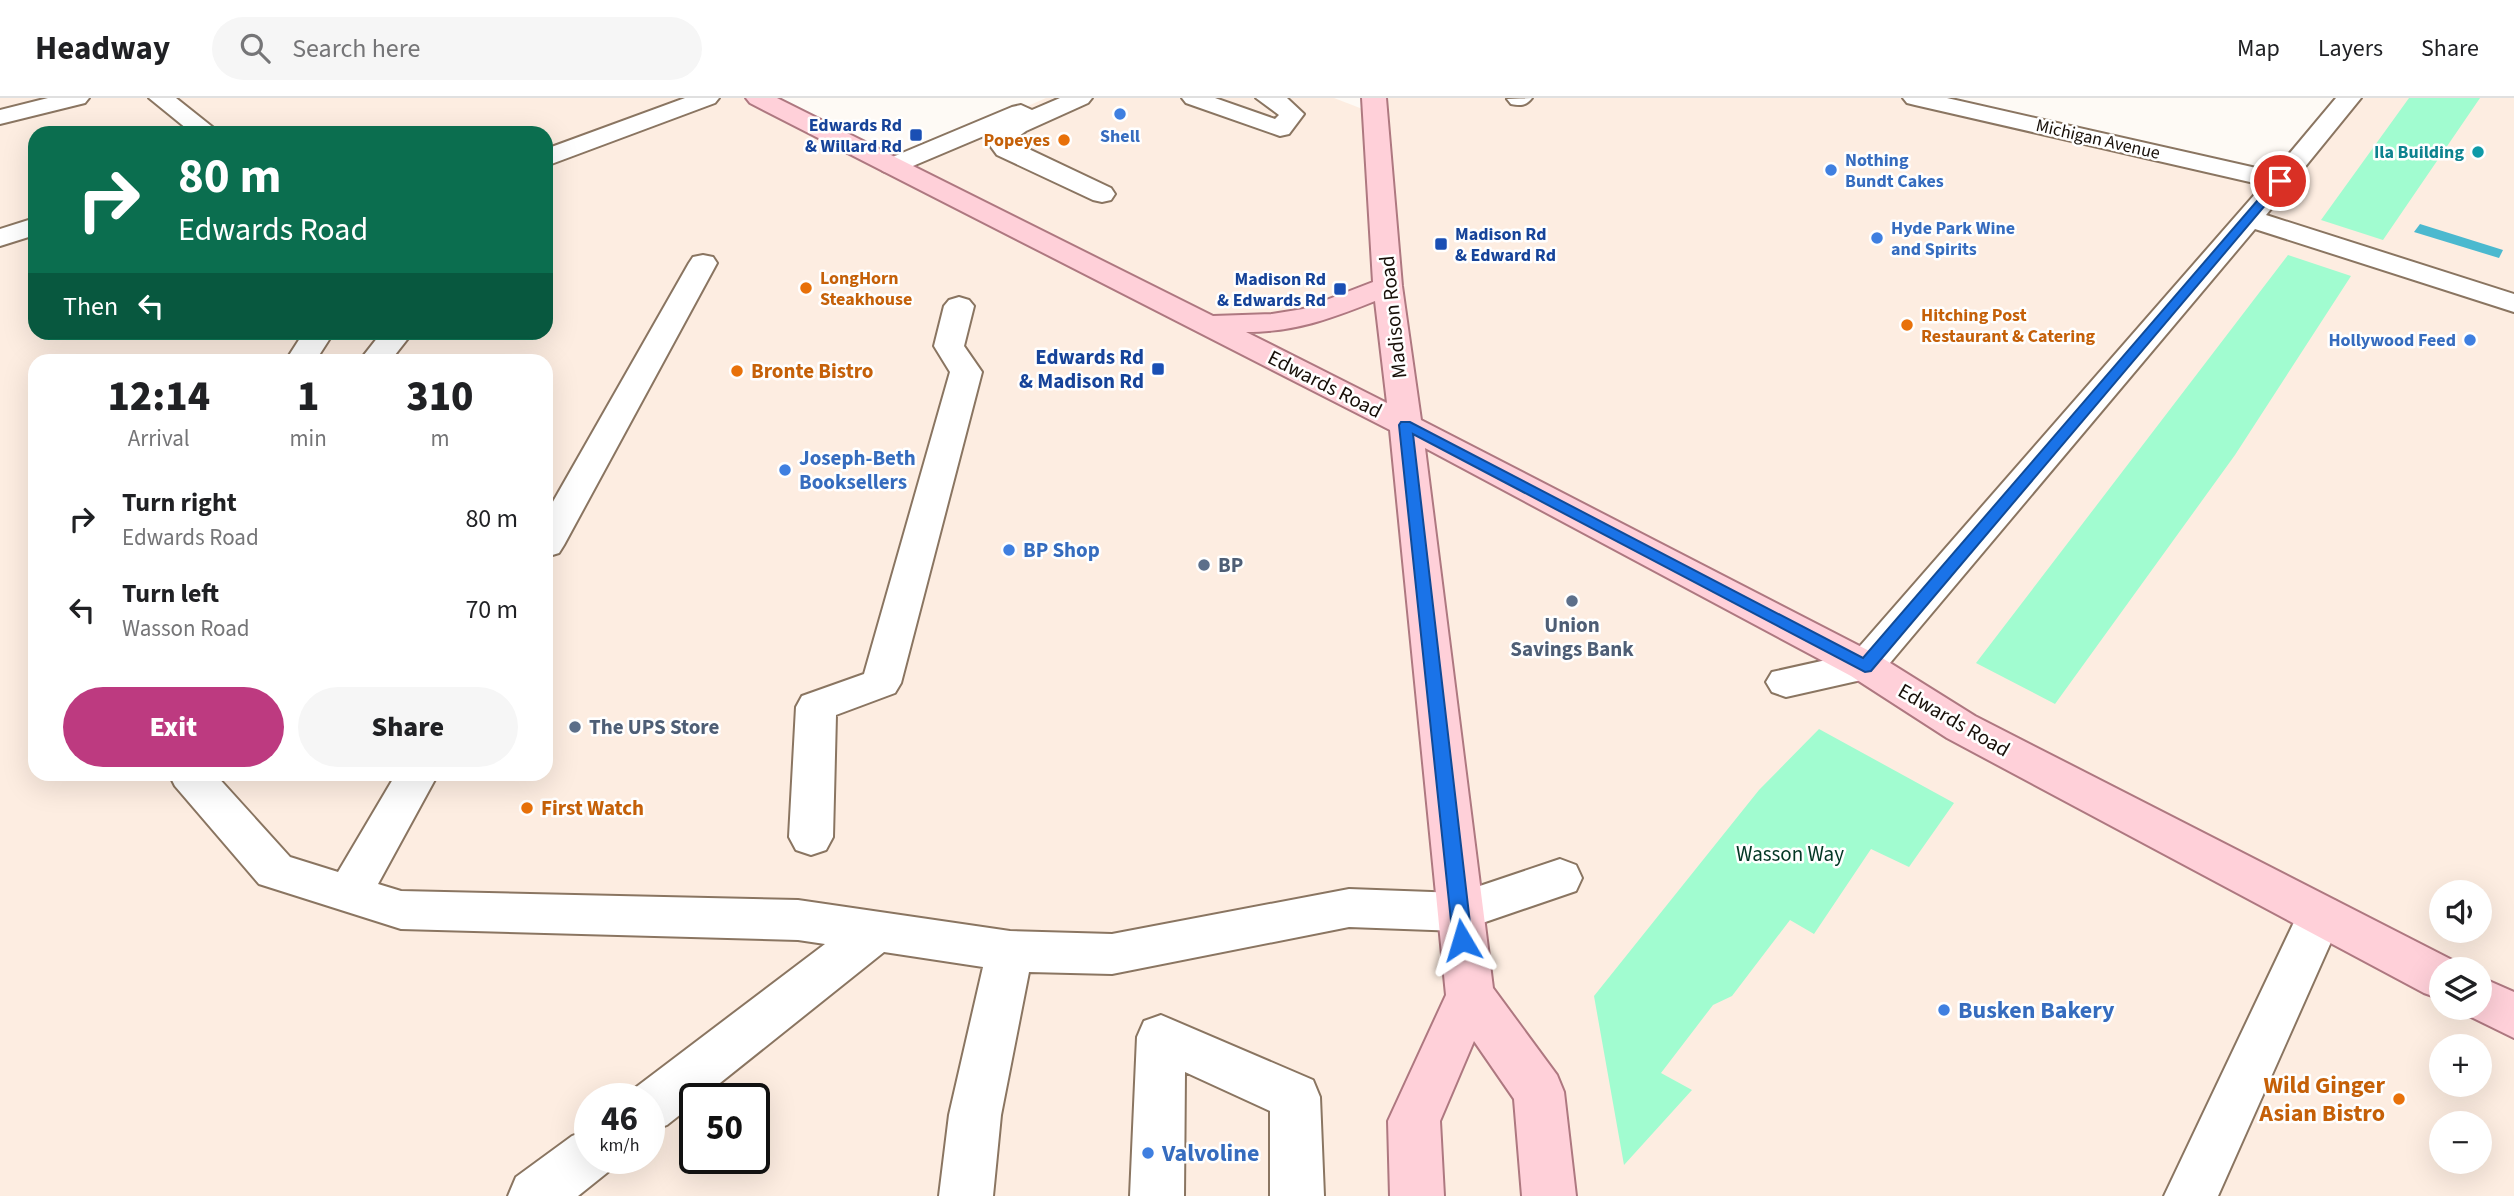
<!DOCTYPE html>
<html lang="en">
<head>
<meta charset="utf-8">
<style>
	:root { --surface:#fff; --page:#f6f6f6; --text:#202124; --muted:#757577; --line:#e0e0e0; --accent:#bd3a80 }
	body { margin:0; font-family:"Source Sans 3",sans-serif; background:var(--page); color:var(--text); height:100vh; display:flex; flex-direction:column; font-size:26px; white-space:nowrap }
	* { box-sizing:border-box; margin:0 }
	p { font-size:23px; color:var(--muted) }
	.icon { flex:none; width:38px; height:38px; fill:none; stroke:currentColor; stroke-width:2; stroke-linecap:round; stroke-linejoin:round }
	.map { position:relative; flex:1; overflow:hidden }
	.panel { position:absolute; left:28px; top:256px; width:525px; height:427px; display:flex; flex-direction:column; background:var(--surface); border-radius:21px; box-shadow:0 7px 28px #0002 }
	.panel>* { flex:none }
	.banner { position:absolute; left:28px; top:28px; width:525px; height:214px; border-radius:21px; box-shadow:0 7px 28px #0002; background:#0b6e4f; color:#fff; overflow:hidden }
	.tools { position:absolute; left:2429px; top:782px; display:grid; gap:14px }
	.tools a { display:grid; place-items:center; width:63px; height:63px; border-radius:50%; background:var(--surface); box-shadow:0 7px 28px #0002; font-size:35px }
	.speed { position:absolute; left:574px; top:985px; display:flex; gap:14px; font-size:35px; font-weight:700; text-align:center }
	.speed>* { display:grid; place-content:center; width:91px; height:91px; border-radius:50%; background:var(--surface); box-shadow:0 7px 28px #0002; line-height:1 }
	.speed small { font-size:18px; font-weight:400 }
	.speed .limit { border:4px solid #111; border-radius:10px; background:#fff; color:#111 }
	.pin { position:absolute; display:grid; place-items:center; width:60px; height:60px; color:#fff; margin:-30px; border:4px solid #fff; border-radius:50%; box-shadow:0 2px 7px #0007 }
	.me { position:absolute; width:77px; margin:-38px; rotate:353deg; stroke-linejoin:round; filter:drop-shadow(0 0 5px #0008) }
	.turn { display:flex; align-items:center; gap:24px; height:147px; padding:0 35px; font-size:32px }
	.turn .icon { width:91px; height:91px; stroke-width:2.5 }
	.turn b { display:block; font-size:49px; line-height:60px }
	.then { display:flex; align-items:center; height:66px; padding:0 35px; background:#0003; gap:14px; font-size:26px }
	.eta { display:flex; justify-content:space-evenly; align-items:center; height:119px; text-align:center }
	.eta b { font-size:42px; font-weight:800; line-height:49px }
	.primary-button { display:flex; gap:14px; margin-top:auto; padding:14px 35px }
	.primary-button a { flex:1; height:80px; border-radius:42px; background:var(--accent); color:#fff; font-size:28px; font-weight:800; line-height:80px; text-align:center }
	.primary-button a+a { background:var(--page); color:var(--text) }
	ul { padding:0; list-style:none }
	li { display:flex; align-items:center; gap:21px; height:91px; padding:0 35px }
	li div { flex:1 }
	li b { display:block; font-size:26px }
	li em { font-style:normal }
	header { display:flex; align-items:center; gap:42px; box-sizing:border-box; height:98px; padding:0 35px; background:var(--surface); border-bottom:2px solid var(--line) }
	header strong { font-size:33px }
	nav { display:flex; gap:38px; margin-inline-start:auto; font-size:24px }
	.search { width:490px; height:63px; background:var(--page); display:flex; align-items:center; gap:18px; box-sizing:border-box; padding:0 24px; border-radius:38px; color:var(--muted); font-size:26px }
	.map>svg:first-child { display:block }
	.commercial { fill:#fdede1; fill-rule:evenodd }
	.green { fill:#a1fcd0 }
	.water { fill:#4bb9cf }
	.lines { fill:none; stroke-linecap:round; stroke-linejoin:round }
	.minor-casing { stroke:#8a7561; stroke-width:4 }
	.major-casing { stroke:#ae7880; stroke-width:4 }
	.minor { fill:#fff; fill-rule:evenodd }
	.major { fill:#ffd0d9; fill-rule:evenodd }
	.route { fill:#1a73e8; stroke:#114b97; stroke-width:2 }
	.shop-dot { fill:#3f7fe0; stroke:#fff; stroke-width:2.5 }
	.transit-dot { fill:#1a4fb4; stroke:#fff; stroke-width:2.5 }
	.food-dot { fill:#e8710a; stroke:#fff; stroke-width:2.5 }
	.culture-dot { fill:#0f9aa8; stroke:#fff; stroke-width:2.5 }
	.service-dot { fill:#5c6f8a; stroke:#fff; stroke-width:2.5 }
	.labels { text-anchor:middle; stroke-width:5; stroke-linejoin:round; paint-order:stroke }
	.far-transit-label { font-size:18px; font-weight:bold; fill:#164399; stroke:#fff; text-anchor:end }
	.far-shop-label { font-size:18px; font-weight:bold; fill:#366cbe; stroke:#fff; text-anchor:start }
	.far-street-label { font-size:18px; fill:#170f08; stroke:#fff }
	.far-food-label { font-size:18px; font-weight:bold; fill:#c56008; stroke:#fff; text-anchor:start }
	.far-culture-label { font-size:18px; font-weight:bold; fill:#0d838f; stroke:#fff; text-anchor:end }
	.street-label { font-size:21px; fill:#170f08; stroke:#fff }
	.transit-label { font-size:21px; font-weight:bold; fill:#164399; stroke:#fff; text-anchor:end }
	.food-label { font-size:21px; font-weight:bold; fill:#c56008; stroke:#fff; text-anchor:start }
	.shop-label { font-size:21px; font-weight:bold; fill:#366cbe; stroke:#fff; text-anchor:start }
	.service-label { font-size:21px; font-weight:bold; fill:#4e5e75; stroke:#fff; text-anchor:start }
	.park-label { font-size:21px; fill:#023724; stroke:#fff }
	.near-shop-label { font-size:24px; font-weight:bold; fill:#366cbe; stroke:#fff; text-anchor:start }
	.near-food-label { font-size:24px; font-weight:bold; fill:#c56008; stroke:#fff; text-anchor:end }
</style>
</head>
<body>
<header>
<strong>Headway</strong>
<div class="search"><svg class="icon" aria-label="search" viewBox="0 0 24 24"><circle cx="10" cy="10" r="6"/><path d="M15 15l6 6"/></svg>Search here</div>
<nav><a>Map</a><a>Layers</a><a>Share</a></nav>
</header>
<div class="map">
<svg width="2514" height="1098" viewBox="0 0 2514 1098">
	<rect width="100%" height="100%" fill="#fefaf5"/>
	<!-- commercial -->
	<path class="commercial" d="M0,0H758L892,68L1046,0H1334L1373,15L1374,0H1915L2280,83L2349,0H2514V1098H0ZM35,35H546V234H35ZM35,262H546V676H35ZM2441,794H2480V833H2441ZM2441,872H2480V910H2441ZM2441,948H2480V987H2441ZM590,1001H649V1060H590ZM695,1001H754V1060H695ZM2441,1026H2480V1064H2441Z"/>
	<!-- green -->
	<path class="green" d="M2409,0H2480L2383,142L2321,122Z
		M2288,157L2351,178L2235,357L2055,606L1976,565Z
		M1819,631L1954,705L1909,769L1871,751L1814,836L1790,822L1732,898L1713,907L1661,975L1692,992L1624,1067L1594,898L1759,692Z"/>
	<!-- water -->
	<path class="water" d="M2420,126L2503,152L2499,160L2414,134Z"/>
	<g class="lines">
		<!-- minor casing -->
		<g class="minor-casing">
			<path id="minor" d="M48,0H89L85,5L0,26V12Z
				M149,0H176L220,35H192Z
				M685,0H719L715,5L546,68V51Z
				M1060,0H1092L1088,5L1026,33L1012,43L1111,90L1115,96L1111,102L1102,104L1093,102L997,57L986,42L991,35L901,73L892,76L883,73L879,68L883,63L1012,9L1021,7L1032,12Z
				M1182,0H1215L1275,21L1279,17L1256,0H1287L1304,16L1289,36L1280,38L1186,5Z
				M1532,0C1526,8 1520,8 1511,6L1507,1Z
				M1903,0H1947L2274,74L2336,0H2361L2266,117L2514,196V214L2255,131L1879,578L1786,599L1772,594L1766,584L1772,574L1853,556L2263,87L1915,7L1907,5Z
				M35,120V137L0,148V131Z
				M703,157L713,159L717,165L564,447L559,455L546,459V416L689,165L693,159Z
				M959,199L969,202L974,208L964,248L982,274L901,585L895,595L836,617L833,739L826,752L811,757L796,752L789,739L796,609L802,598L864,576L950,274L934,248L944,208L949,202Z
				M304,234H334L316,262H286Z
				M382,234H413L391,262H360Z
				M169,676H215L290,759L338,774L396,676H438L378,786L401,793L798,802L1010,833L1112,836L1349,791L1459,795L1560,761L1576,767L1582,780L1576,793L1459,833L1349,829L1112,876L1029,874L1001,1017L993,1098H939L949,1017L983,869L884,854L700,1001H695V1005L667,1027L649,1034V1001H627L631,993L825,846L798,842L401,831L259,786L175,688Z
				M2320,798L2336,803L2343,817L2218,1098H2164L2304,803Z
				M1161,917L1313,982L1320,999L1324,1098H1270V1013L1185,974L1184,1098H1130L1137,939L1144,923Z
				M590,1031V1060H614L608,1074L578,1098H508L516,1079L572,1038Z"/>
		</g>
		<!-- major casing -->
		<g class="major-casing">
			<path id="major" d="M746,0H777L1213,218L1272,216L1303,211L1373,184L1362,0H1386L1402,188L1421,322L1879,558L1975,618L2458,865L2461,872H2441V901L2424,895L1947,640L1851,578L1425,350L1493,890L1557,977L1564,994L1576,1098H1522L1514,1001L1474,943L1440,1023L1444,1098H1390L1388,1023L1446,897L1390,332L750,5ZM1375,203L1387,305L1246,234C1295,234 1330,221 1375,203Z
				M2480,879L2514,894V940L2463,915L2461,910H2480Z"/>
		</g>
		<!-- minor -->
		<use href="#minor" class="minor"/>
		<!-- major -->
		<use href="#major" class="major"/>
	</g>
	<!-- route -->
	<path class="route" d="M2280,80L2285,83L2284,85L1871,573L1865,574L1413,336L1472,842L1469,848L1462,850L1456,848L1453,842L1399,327L1401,324H1410L1863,560L2276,81Z"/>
	<!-- markers -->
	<g class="shop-dot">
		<circle cx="1120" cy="16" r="7"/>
		<circle cx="1831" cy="72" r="7"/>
		<circle cx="1877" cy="140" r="7"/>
		<circle cx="2470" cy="242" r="7"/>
		<circle cx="785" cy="372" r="7"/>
		<circle cx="1009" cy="452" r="7"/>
		<circle cx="1944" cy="912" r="7"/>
		<circle cx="1148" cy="1055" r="7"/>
	</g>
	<g class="transit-dot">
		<rect x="909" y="30" width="14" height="14" rx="3.5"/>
		<rect x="1434" y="139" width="14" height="14" rx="3.5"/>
		<rect x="1333" y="184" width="14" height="14" rx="3.5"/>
		<rect x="1151" y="264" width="14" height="14" rx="3.5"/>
	</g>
	<g class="food-dot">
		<circle cx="1064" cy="42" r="7"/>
		<circle cx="806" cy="190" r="7"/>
		<circle cx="1907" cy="227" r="7"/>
		<circle cx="737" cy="273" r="7"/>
		<circle cx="527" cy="710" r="7"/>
		<circle cx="2399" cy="1001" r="7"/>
	</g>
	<circle class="culture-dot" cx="2478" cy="54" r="7"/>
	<g class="service-dot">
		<circle cx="1204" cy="467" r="7"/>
		<circle cx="1572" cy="503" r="7"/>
		<circle cx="575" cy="629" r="7"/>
	</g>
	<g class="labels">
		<!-- far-transit labels -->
		<g class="far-transit-label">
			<text x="902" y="33">Edwards Rd<tspan x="902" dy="21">&amp; Willard Rd</tspan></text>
			<text x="1455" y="142" text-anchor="start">Madison Rd<tspan x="1455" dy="21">&amp; Edward Rd</tspan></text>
			<text x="1326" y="187">Madison Rd<tspan x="1326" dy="21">&amp; Edwards Rd</tspan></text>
		</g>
		<!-- far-shop labels -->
		<g class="far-shop-label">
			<text x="1120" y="44" text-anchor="middle">Shell</text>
			<text x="1845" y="68">Nothing<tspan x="1845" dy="21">Bundt Cakes</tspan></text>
			<text x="1891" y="136">Hyde Park Wine<tspan x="1891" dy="21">and Spirits</tspan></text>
			<text x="2456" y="248" text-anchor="end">Hollywood Feed</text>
		</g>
		<!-- far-street labels -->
		<g class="far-street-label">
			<text transform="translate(2098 41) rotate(13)" y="6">Michigan Avenue</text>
		</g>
		<!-- far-food labels -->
		<g class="far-food-label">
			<text x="1050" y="48" text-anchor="end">Popeyes</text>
			<text x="820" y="186">LongHorn<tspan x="820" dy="21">Steakhouse</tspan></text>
			<text x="1921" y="223">Hitching Post<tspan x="1921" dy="21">Restaurant &amp; Catering</tspan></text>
		</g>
		<!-- far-culture labels -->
		<g class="far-culture-label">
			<text x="2464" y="60">Ila Building</text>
		</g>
		<!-- street labels -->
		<g class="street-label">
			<text transform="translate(1393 219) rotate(-96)" y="7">Madison Road</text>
			<text transform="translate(1325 286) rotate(27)" y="7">Edwards Road</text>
			<text transform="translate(1954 622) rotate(30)" y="7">Edwards Road</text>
		</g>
		<!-- transit labels -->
		<g class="transit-label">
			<text x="1144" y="266">Edwards Rd<tspan x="1144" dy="24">&amp; Madison Rd</tspan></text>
		</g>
		<!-- food labels -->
		<g class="food-label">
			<text x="751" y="280">Bronte Bistro</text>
			<text x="541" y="717">First Watch</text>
		</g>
		<!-- shop labels -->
		<g class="shop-label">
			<text x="799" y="367">Joseph-Beth<tspan x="799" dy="24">Booksellers</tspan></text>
			<text x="1023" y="459">BP Shop</text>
		</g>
		<!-- service labels -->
		<g class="service-label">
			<text x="1218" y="474">BP</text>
			<text x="1572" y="534" text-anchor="middle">Union<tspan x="1572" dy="24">Savings Bank</tspan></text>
			<text x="589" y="636">The UPS Store</text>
		</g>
		<!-- park labels -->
		<g class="park-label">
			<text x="1790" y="763">Wasson Way</text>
		</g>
		<!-- near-shop labels -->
		<g class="near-shop-label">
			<text x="1958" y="920">Busken Bakery</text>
			<text x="1162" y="1063">Valvoline</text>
		</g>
		<!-- near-food labels -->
		<g class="near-food-label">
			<text x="2385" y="995">Wild Ginger<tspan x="2385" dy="28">Asian Bistro</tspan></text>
		</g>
	</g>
</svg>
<div class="tools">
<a><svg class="icon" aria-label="sound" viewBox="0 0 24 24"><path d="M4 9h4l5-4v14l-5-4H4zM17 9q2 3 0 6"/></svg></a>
<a><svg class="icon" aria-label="layers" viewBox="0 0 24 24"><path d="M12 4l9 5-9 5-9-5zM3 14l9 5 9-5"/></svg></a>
<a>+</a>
<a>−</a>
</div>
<div class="speed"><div>46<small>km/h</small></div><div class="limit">50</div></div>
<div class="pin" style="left:2280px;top:83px;background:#d93025"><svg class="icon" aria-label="arrive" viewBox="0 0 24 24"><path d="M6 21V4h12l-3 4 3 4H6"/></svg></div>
<svg class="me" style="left:1462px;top:842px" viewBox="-20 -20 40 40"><path d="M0-17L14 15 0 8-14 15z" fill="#1a73e8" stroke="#fff" stroke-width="4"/></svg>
<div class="banner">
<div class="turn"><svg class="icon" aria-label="right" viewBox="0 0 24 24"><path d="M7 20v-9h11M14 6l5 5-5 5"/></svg><div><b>80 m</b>Edwards Road</div></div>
<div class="then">Then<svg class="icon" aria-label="left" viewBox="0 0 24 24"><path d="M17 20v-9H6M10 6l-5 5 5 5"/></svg></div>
</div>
<section class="panel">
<div class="eta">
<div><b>12:14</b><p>Arrival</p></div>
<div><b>1</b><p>min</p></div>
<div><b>310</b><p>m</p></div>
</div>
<ul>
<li><svg class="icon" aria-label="right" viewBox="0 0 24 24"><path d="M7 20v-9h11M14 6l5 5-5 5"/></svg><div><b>Turn right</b><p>Edwards Road</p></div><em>80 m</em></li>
<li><svg class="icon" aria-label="left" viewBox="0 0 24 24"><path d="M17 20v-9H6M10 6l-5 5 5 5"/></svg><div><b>Turn left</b><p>Wasson Road</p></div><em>70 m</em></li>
</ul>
<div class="primary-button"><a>Exit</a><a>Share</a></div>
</section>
</div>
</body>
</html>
